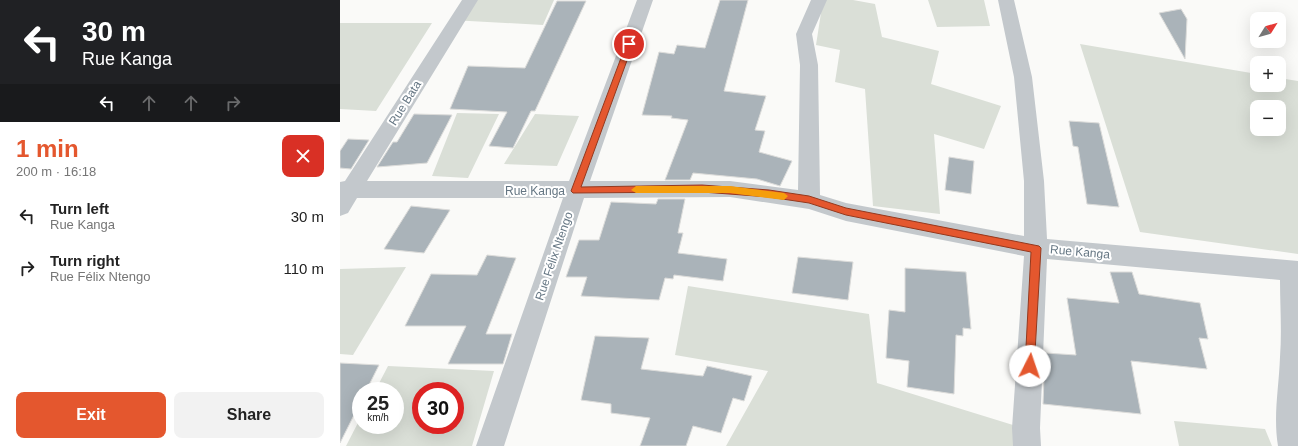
<!DOCTYPE html>
<html lang="en">
<head>
<meta charset="utf-8">
<style>
	:root { --surface:#fff; --page:#f2f2f2; --text:#222; --muted:#767676; --accent:#e4572e }
	body { margin:0; font-family:Arial,sans-serif; background:var(--page); color:var(--text); height:100vh; display:flex; flex-direction:column; font-size:15px; white-space:nowrap }
	* { box-sizing:border-box; margin:0 }
	p { font-size:13px; color:var(--muted) }
	.icon { flex:none; width:22px; height:22px; fill:none; stroke:currentColor; stroke-width:2; stroke-linecap:round; stroke-linejoin:round }
	.map { position:relative; flex:1; overflow:hidden }
	.side { display:flex; flex-direction:column; background:var(--surface); width:340px }
	.side>* { flex:none }
	.top-card { background:#202124; color:#fff; overflow:hidden }
	.needle { width:26px; rotate:53deg }
	.tools { position:absolute; left:910px; top:12px; display:grid; gap:8px }
	.tools a { display:grid; place-items:center; width:36px; height:36px; border-radius:8px; background:var(--surface); box-shadow:0 4px 16px #0002; font-size:20px }
	.speed { position:absolute; left:12px; top:382px; display:flex; gap:8px; font-size:20px; font-weight:700; text-align:center }
	.speed>* { display:grid; place-content:center; width:52px; height:52px; border-radius:50%; background:var(--surface); box-shadow:0 4px 16px #0002; line-height:1 }
	.speed small { font-size:10px; font-weight:400 }
	.speed .limit { border:6px solid #d22; background:#fff; color:#111 }
	.pin { position:absolute; display:grid; place-items:center; width:34px; height:34px; color:#fff; margin:-17px; border:2px solid #fff; border-radius:50%; box-shadow:0 1px 4px #0007 }
	.me { position:absolute; width:44px; margin:-22px; rotate:4deg; stroke-linejoin:round; filter:drop-shadow(0 0 3px #0008) }
	.turn { display:flex; align-items:center; gap:14px; height:84px; padding:0 16px; font-size:18px }
	.turn .icon { width:52px; height:52px; stroke-width:2.5 }
	.turn b { display:block; font-size:28px; line-height:34px }
	.lanes { display:flex; align-items:center; height:38px; padding:0 16px; background:#0003; justify-content:center; gap:20px; direction:ltr }
	.lanes .off { opacity:.35 }
	.round { display:grid; place-items:center; flex:none; width:42px; height:42px; border-radius:8px; background:var(--page) }
	.summary { display:flex; align-items:center; justify-content:space-between; height:68px; padding:0 16px }
	h1 { font-size:24px; font-weight:600; line-height:30px; color:var(--accent) }
	.action { display:flex; gap:8px; margin-top:auto; padding:8px 16px }
	.action a { flex:1; height:46px; border-radius:8px; background:var(--accent); color:#fff; font-size:16px; font-weight:600; line-height:46px; text-align:center }
	.action a+a { background:var(--page); color:var(--text) }
	ul { padding:0; list-style:none }
	li { display:flex; align-items:center; gap:12px; height:52px; padding:0 16px }
	li div { flex:1 }
	li b { display:block; font-size:15px }
	li em { font-style:normal }
	main { display:flex; flex:1; min-height:0 }
	.map>svg:first-child { display:block }
	.green { fill:#dadfd7; fill-rule:evenodd }
	.building { fill:#aab3b9; stroke:#dcdcda }
	.lines { fill:none; stroke-linecap:round; stroke-linejoin:round }
	.minor { fill:#c3c8cc; fill-rule:evenodd }
	.route { fill:#e4572e; stroke:#94391e }
	.slow { fill:#f59e0b }
	.labels { text-anchor:middle; stroke-width:4; stroke-linejoin:round; paint-order:stroke }
	.street-label { font-size:12px; fill:#657683; stroke:#fff }
</style>
</head>
<body>
<main>
<section class="side">
<div class="top-card">
<div class="turn"><svg class="icon" aria-label="left" viewBox="0 0 24 24"><path d="M17 20v-9H6M10 6l-5 5 5 5"/></svg><div><b>30 m</b>Rue Kanga</div></div>
<div class="lanes"><svg class="icon" aria-label="left" viewBox="0 0 24 24"><path d="M17 20v-9H6M10 6l-5 5 5 5"/></svg><svg class="icon off" aria-label="ahead" viewBox="0 0 24 24"><path d="M12 20V5M6 11l6-6 6 6"/></svg><svg class="icon off" aria-label="ahead" viewBox="0 0 24 24"><path d="M12 20V5M6 11l6-6 6 6"/></svg><svg class="icon off" aria-label="right" viewBox="0 0 24 24"><path d="M7 20v-9h11M14 6l5 5-5 5"/></svg></div>
</div>
<div class="summary"><div><h1>1 min</h1><p>200 m · 16:18</p></div><a class="round" style="background:#d93025;color:#fff"><svg class="icon" aria-label="close" viewBox="0 0 24 24"><path d="M6 6l12 12M18 6L6 18"/></svg></a></div>
<ul>
<li><svg class="icon" aria-label="left" viewBox="0 0 24 24"><path d="M17 20v-9H6M10 6l-5 5 5 5"/></svg><div><b>Turn left</b><p>Rue Kanga</p></div><em>30 m</em></li>
<li><svg class="icon" aria-label="right" viewBox="0 0 24 24"><path d="M7 20v-9h11M14 6l5 5-5 5"/></svg><div><b>Turn right</b><p>Rue Félix Ntengo</p></div><em>110 m</em></li>
</ul>
<div class="action"><a>Exit</a><a>Share</a></div>
</section>
<div class="map">
<svg width="958" height="446" viewBox="0 0 958 446">
	<rect width="100%" height="100%" fill="#fafaf8"/>
	<!-- green -->
	<path class="green" d="M124,0H214L203,25L111,20Z
		M483,0H513L535,4L542,37L599,51L591,84L661,106L644,149L594,134L600,214L533,206L525,89L495,82L500,50L476,45Z
		M588,0H644L650,26L597,27Z
		M0,23H92L36,111L0,109Z
		M740,44L917,74V85H939V78L958,81V254L800,232ZM917,107H939V129H917Z
		M117,113L159,114L128,178L92,176Z
		M195,114L239,116L217,166L164,164Z
		M66,267L13,355L0,354V269Z
		M348,286L529,314L537,383L673,425V446H386L428,371L335,355Z
		M48,366L154,371L132,446H6L21,417V425H55V391H35ZM81,391H115V425H81Z
		M834,421L925,429L932,446H839Z"/>
	<!-- building -->
	<path class="building" d="M380,0H408L384,91L426,96L415,130L425,131L419,152L452,161L440,186L417,179L353,173L350,180H325L348,120L331,118L332,116L302,115L319,52L334,54L337,45L365,48Z
		M217,1H246L195,111H191L173,148L149,146L167,112L110,109L128,66L185,68Z
		M841,9L847,19L845,59L819,13Z
		M74,114L112,115L87,163L37,167L53,142H57Z
		M729,121L759,123L779,207L747,204L738,147L733,146Z
		M8,139L29,140L11,169L0,168V151Z
		M609,157L634,161L631,194L605,190Z
		M318,199H345L338,233H343L338,253L387,259L383,281L334,275L333,279L325,278L319,300L241,296L247,277H226L239,240H259L271,202L316,204Z
		M71,206L110,210L84,253L44,249Z
		M147,255L176,258L146,334H172L163,364H108L126,326H65L91,274L137,275Z
		M458,257L513,262L508,300L452,293Z
		M565,268L626,272L631,329L623,328V336L616,335L614,394L567,387L569,361L546,358L549,310L565,312Z
		M770,272H792L799,294L860,303L868,339L859,338L867,369L791,361L801,414L703,404L705,353L736,355L727,298L779,303Z
		M255,336L309,338L301,369L363,376L367,366L412,376L404,401L393,398L381,433L353,426L346,446H300L310,418L271,413V404L241,400Z
		M0,363L39,365L26,391H21V401L0,443Z"/>
	<g class="lines">
		<!-- minor -->
		<path class="minor" d="M122,0H138L27,181H229L297,0H313L250,181H390L458,190L460,65L456,34L471,0H487L472,34L478,65L480,195L506,203L684,236V181L674,77L658,0H674L692,77L704,181L707,239L958,261V446H938C933,416 939,387 940,357C942,331 940,305 940,280L707,259L700,428L701,446H673L672,428L684,256L506,221L469,209L390,197L244,198L164,446H136L223,198H17L8,213L0,216V182L5,181Z"/>
	</g>
	<!-- route -->
	<path class="route" d="M287,42L293,44L241,187L362,185L429,190L469,196L506,208L699,246L701,248L694,370L690,372L686,370L685,366L691,252L506,215L469,203L429,197L362,192L233,193L231,191Z"/>
	<!-- slow -->
	<path class="slow" d="M296,186H390L444,193L448,196L444,200L390,193H296L291,190Z"/>
	<g class="labels">
		<!-- street labels -->
		<g class="street-label">
			<text transform="translate(65 103) rotate(-58)" y="4">Rue Bata</text>
			<text x="195" y="195">Rue Kanga</text>
			<text transform="translate(740 252) rotate(5)" y="4">Rue Kanga</text>
			<text transform="translate(214 256) rotate(-71)" y="4">Rue Félix Ntengo</text>
		</g>
	</g>
</svg>
<div class="tools">
<a><svg class="needle" viewBox="-14 -14 28 28"><path d="M0-13l5 13h-10z" fill="#e53935"/><path d="M0 13l5-13h-10z" fill="#767676"/></svg></a>
<a>+</a>
<a>−</a>
</div>
<div class="speed"><div>25<small>km/h</small></div><div class="limit">30</div></div>
<div class="pin" style="left:289px;top:44px;background:#d93025"><svg class="icon" aria-label="arrive" viewBox="0 0 24 24"><path d="M6 21V4h12l-3 4 3 4H6"/></svg></div>
<svg class="me" style="left:690px;top:366px" viewBox="-20 -20 40 40"><circle r="19" fill="#fff"/><path d="M0-13L10 11 0 6-10 11z" fill="#e4572e"/></svg>
</div>
</main>
</body>
</html>
